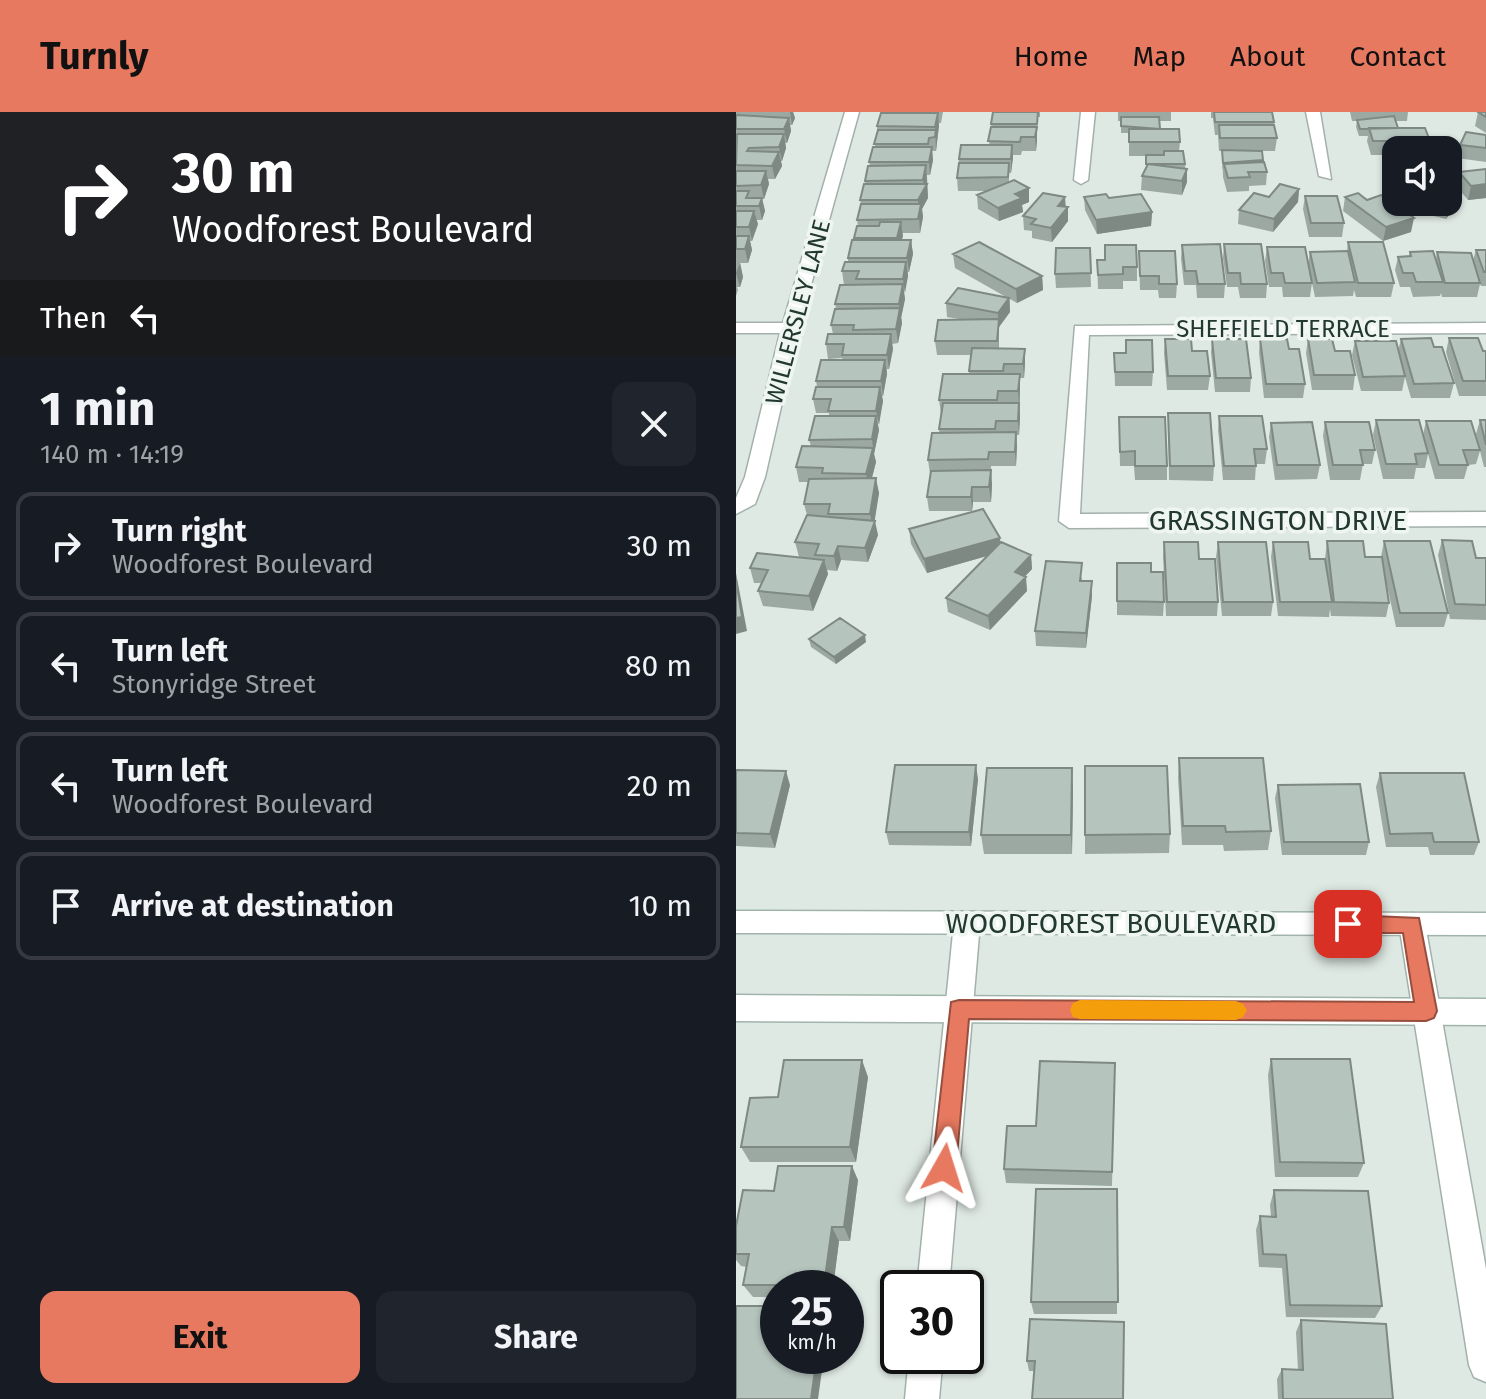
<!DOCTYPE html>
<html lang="en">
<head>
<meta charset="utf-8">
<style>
	:root { --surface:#171b24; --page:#20242c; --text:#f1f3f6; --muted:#9ea1a6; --line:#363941; --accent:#e77960 }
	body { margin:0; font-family:"Fira Sans",sans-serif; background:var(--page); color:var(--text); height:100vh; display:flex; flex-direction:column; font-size:30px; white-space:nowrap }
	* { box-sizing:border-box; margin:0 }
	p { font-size:26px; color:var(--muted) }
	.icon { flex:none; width:44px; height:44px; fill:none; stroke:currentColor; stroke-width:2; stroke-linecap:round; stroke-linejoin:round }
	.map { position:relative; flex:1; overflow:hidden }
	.panel { display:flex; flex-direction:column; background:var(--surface); width:736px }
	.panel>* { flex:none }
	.hud { background:#202124; color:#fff; overflow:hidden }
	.controls { position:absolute; left:646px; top:24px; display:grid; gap:16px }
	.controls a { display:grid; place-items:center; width:80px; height:80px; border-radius:16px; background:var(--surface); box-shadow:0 2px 6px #0004; font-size:40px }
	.speed { position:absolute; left:24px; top:1158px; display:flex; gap:16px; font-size:40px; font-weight:700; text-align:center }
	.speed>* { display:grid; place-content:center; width:104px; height:104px; border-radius:50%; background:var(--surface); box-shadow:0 2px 6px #0004; line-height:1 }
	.speed small { font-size:20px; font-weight:400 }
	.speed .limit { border:4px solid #111; border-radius:12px; background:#fff; color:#111 }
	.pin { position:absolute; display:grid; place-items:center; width:68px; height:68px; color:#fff; margin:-34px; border-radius:16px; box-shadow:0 4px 12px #0006 }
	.me { position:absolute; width:88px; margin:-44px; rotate:6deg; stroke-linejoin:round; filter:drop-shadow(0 0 6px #0008) }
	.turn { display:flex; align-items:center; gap:28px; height:168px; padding:0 40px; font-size:36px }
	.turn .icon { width:104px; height:104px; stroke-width:2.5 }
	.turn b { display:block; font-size:56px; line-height:68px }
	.then { display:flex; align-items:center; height:76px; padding:0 40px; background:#0003; gap:16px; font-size:30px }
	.round { display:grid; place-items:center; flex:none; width:84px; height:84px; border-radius:16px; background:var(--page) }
	.overview { display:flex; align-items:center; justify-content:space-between; height:136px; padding:0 40px }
	h1 { font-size:48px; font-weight:700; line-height:60px }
	.action { display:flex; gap:16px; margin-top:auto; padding:16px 40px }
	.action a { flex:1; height:92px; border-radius:16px; background:var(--accent); color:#111; font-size:32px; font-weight:700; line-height:92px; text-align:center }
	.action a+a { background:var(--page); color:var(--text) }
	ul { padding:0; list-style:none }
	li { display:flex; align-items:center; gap:24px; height:108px; margin:0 16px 12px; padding:0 24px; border:4px solid var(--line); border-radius:16px }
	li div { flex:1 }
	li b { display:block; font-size:30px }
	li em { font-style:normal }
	header { display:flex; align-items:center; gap:48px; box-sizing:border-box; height:112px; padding:0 40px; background:var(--accent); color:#111 }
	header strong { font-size:38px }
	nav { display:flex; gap:44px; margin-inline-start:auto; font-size:28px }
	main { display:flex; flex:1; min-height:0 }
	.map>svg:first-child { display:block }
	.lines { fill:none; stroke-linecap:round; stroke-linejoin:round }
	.street-casing { stroke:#a3b0ab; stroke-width:3 }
	.secondary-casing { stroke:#a0b4ab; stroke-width:3 }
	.street { fill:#fff; fill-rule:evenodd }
	.secondary { fill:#fff; fill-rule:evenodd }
	.wall { fill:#9ca9a3 }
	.shaded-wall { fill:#7f8984 }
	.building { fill:#b5c4bd; stroke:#7f8984; stroke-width:2 }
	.route { fill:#e77960; stroke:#964f3e; stroke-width:2 }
	.slow { fill:#f59e0b }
	.labels { text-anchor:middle; stroke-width:7; stroke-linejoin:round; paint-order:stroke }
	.far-street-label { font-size:24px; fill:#223831; stroke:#eff6f2 }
	.street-label { font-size:28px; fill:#223831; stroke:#eff6f2 }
</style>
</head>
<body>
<header>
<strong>Turnly</strong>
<nav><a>Home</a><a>Map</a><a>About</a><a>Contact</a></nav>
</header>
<main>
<section class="panel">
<div class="hud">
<div class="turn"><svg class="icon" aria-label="right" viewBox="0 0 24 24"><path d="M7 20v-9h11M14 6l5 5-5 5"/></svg><div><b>30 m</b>Woodforest Boulevard</div></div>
<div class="then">Then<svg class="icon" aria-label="left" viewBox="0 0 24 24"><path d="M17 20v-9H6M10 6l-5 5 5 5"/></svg></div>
</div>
<div class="overview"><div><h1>1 min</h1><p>140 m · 14:19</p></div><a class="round"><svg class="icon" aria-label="close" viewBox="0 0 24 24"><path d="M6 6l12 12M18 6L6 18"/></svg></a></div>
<ul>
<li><svg class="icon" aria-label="right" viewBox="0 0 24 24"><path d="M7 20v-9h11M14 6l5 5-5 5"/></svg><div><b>Turn right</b><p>Woodforest Boulevard</p></div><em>30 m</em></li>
<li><svg class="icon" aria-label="left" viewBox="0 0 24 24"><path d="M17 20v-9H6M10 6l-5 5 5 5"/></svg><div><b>Turn left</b><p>Stonyridge Street</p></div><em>80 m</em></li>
<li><svg class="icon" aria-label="left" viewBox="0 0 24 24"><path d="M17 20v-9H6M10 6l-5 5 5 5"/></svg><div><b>Turn left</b><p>Woodforest Boulevard</p></div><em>20 m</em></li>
<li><svg class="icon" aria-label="arrive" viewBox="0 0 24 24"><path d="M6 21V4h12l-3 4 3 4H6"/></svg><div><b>Arrive at destination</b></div><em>10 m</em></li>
</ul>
<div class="action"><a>Exit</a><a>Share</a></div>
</section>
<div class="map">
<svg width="750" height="1287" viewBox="0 0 750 1287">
	<rect width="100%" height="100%" fill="#dfe9e4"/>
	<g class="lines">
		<!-- street casing -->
		<g class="street-casing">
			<path id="street" d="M109,0H123L63,216L29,365L19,392L0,402V386L9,365L44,221H0V211H47Z
				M345,0H359L352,68L345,72L338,68Z
				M570,0H584L595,67L583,64Z
				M750,211V221L353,223L344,402L750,400V414L333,416L323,409L339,214Z
				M231,800L240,803L244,811L213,1176H181L218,811L222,803Z
				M676,801L685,804L689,812L750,1157V1270L738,1265L733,1253L663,812L667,804Z
				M173,1244H207L203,1287H169Z"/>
		</g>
		<!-- secondary casing -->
		<g class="secondary-casing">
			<path id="secondary" d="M0,799L750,801V823L0,821Z
				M0,883L750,887V913L0,909Z"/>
		</g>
		<!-- street -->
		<use href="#street" class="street"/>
		<!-- secondary -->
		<use href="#secondary" class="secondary"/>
	</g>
	<!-- wall -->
	<path class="wall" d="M0,0H57L59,6L56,13H54L55,19L51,31H49L50,36L46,49H45L46,54L39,67H32L33,72L28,87H26L29,99L26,108H20L22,112L16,129H14L16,138L12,151H0Z
		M146,0H207L205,11H203L200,39H196L197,48L194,63H191L192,86L186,97L187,105L184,121H166V128H175L177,142L173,160H172V164L168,181L169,187L165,206L166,211L162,231L156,232L157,237L153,257H151V262L147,284H146L147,289L142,313L143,318L138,342L140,350L136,366L143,381L138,409L142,423L132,450L105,448L101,459L91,458L92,462L77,499L27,494L22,479L26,471H18L14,456L63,445L59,430L71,403L68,392L73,370H63L60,355L75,334L73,328L93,304V301H80L77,287L81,275L80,269L107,248L106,246L92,247L90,232L97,222L95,213L100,197L99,192L108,173L106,159L112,150V146L122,114L121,108L125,92L124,88L134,54L133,50L139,35L141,19V14Z
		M257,0H304V5H302L300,39H286L285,43H277L275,61H273V70L293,90L286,93L287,100L263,109L242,97L241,83L251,79H222L221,66L223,47L253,33Z
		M382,0H435V9H423L424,17L444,30L443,39L449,52L451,70L446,83L405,78L406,64L410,55V44H393V21H385V9H382Z
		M475,0H536L541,26L539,39H526V50L531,60L530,73L513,74V79L491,80L487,65L486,39H483L482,23H479L477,6H475Z
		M614,0H672L671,9H660L662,16L694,29L692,38H660V88L647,85L675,120L647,129L607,99L609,85L631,88L647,84L649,71L659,63L660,58H656L653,49L654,43H635L631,29L632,24H623L620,15L621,9H616Z
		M742,0H750V21L739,14Z
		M750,23V50L721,46L724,33Z
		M750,57V86L732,88L720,74L723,60Z
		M563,77L562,90L537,120L502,112L503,98L533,85Z
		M569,84L608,111L606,125H573L567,97Z
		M348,85L373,86L416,100L415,114L361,122L349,98Z
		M668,90H712L720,93L710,107L681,100L683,94Z
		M330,95H332V109L316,130L296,126V119L288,118L287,104Z
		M612,130L658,171L655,185H620L618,178L617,184L579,185L574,162L576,171L574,185H547L546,175H533L529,149L531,135L572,153L574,140L611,139Z
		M488,132L531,172L530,186H504L502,175H491L487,146Z
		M446,133L489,172L488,186H461L460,173H448L445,147Z
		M354,136L355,175L320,176L319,162Z
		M740,138H750V174H745L744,172L741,185H706L705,181L704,184L677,185L674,175H664L659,158L662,145L673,144L674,140L700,147L701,140L737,148Z
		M403,139L441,172L440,186H423L422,178H404Z
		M217,142L306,164L307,178L281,191L274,187V200L263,215V236L289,237V251L288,266H284V305L283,323H281L280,354H255L256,373L255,390H237L236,399H193L191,385L194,362L192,348L203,321L205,302L203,288L233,262L235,243H201L199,229L223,207L211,205L210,191L270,185L219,156Z
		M361,148L401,155V169H387V177H362Z
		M0,151H4L7,165L4,175H1L2,178L0,184Z
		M713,226L750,239V284H723L710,240Z
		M429,227L456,239L474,264L472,278H431L428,241Z
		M476,227L515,266L514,280H479L475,241Z
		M524,227L553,237L569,272L567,286H528L523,241Z
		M572,227L619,263L617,278H576L570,241Z
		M665,227L698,235L718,271L714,286H675L669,265L666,279H625L616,243L619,229L662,239Z
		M378,241L417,260L416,274H379Z
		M432,301L478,354L477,369L433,368Z
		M483,304L531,337L529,352H520L519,368H487L482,318Z
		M383,305L431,354V368H399L398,354H384Z
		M640,308L687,323L690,309L743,334L740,322L744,308H750V355H748L744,339L740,352L732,353L728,367H699L692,342L689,356H680L678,367H647L637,323Z
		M589,310L639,338L636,352H627L624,368H594L587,324Z
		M535,311L584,353L581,367L539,368L533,325Z
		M173,417L264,431L295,443L296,457L289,464L291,479L254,518L212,500L210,486L251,444L191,461L175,432Z
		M706,428L740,446H750V508L714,507L702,443Z
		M591,429L629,445H645L648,429L712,501L708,515H660L649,464L653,491L650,505L595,504L594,497L593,505L542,504L535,445L537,430L574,447H589Z
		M428,430L482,490L481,504H430L427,444Z
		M482,430L537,490L535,504H486L480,445Z
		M381,451L415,460L428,490L427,504L381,503Z
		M346,465V469L356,484L350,536L300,534L299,519Z
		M73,527L130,530L100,552L75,535Z
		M443,646L535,719L532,738L488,739L487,733H446L442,666Z
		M0,658L54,673L39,736L0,734Z
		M644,661L743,730L738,743H694L692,735H650L640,675Z
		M242,667L235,734L153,733L150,720Z
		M542,673L633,730L630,743H546L539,686Z
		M337,675L336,742H248L245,723Z
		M434,722L433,741L349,742V723Z
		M535,947L628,1051L622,1065H539L532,963Z
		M379,951L376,1074L270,1071L268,1057L300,1014Z
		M132,965L120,1050H14L5,1035Z
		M122,1068L114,1129H103L97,1176H42V1185H17L7,1173L11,1155L5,1154L0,1148V1114L38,1079Z
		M381,1077V1202H298L295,1190Z
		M538,1078L646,1194L639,1206L550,1205L546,1156L523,1155L520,1118L524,1104L535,1105L534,1093Z
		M565,1208L657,1287H542L541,1267L546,1257L562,1258L560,1220Z
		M388,1210L298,1259H293L291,1249Z"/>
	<!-- shaded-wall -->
	<path class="shaded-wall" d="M54,0H57L59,6L56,13Z
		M202,1L203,14L200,39L199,15Z
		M53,6L55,19L51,31L48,17Z
		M301,15V29L300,39L299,25Z
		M48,22L50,36L46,49L43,35Z
		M276,33L277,46L275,61V47Z
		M196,35L197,48L194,63L193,50Z
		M43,40L46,54L39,67L36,54Z
		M527,48L526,55L488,52L486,58L487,51Z
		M190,53L192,86L186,97L187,105L184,121L182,88L188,76L187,68Z
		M451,57V70L446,83V69Z
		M30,59L33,72L28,87L25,73Z
		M750,72V86L732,88L735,74Z
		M293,76V90L286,93L287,100L263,109L262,96L279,82Z
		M563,77L562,90L537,120L538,107Z
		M723,79L720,93L710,107L713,93Z
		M329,85L330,98L332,95V109L316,130L315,116L322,94Z
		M26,86L29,99L26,108L23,94Z
		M18,99L22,112L16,129L13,115Z
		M416,100L415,114L361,122L360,108Z
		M678,106L675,120L647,129L650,115Z
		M165,110L167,124L163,140L161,126Z
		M13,124L16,138L12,151L9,137Z
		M175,128L177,142L173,160L171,146Z
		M170,150L172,164L169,181L167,167Z
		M4,151L7,165L4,175L0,161Z
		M306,164L307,178L281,191L280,177Z
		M167,172L169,187L165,206L163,192Z
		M273,186L274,200L263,215V243L262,201Z
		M164,196L166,211L162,231L160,217Z
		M155,222L157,237L153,257L151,243Z
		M289,237V251L288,266L287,252Z
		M149,248L151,262L147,284L145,269Z
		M284,262V277L283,294L282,279Z
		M144,275L147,289L143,313L140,299Z
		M283,291L284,305L283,323L282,309Z
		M140,304L143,318L138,342L140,350L133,377L130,362L137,336L136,327Z
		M280,320L281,335L280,354L279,340Z
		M255,358L256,373L255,390L253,375Z
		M140,366L143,381L138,413L139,409L142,423L132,450L129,436L137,415L134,402Z
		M236,375L237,390L236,399L235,385Z
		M264,426L265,440L191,461L188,447Z
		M102,434L105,448L101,459L98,444Z
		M295,443L296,457L280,474L279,460Z
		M88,448L92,462L77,499L73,484Z
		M0,461L11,519L0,522Z
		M290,465L291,479L254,518L252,504Z
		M356,469V484L350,536V521Z
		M129,523L130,530L100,552L98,545Z
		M240,653L242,667L235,734L233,720Z
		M336,656L337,675L336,742L335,723Z
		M50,659L54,673L39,736L34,722Z
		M126,948L132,965L120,1050L114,1035Z
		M116,1054L122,1068L114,1129L108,1115Z
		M96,1115L103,1129L97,1176H90L88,1173Z
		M81,1244H88L82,1287H75Z"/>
	<!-- building -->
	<path class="building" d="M257,0H302L301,12H255Z
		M478,0H536L538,10H479Z
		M742,0H750V5Z
		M145,1H202L199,15L141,14Z
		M0,3L53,6L48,17H0Z
		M658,4L662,16L624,17L621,8Z
		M385,5H423L424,17L385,14Z
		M483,13H538L541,26H484Z
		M255,15H301L299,25H285L284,30L252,29Z
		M633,16H689L694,29H637Z
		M393,17H443L444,30H393Z
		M142,18H200L199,25L193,26L192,32H138Z
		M730,20L750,23V36L724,33Z
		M1,22H48L43,35L13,36L11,39L43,40L36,54L0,53Z
		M225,33H276L275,47H223Z
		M137,35H196L193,50H133Z
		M486,38L526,39L527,48L487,51Z
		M428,39H447L449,52H410V43H428Z
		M654,42H660V51H658Z
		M528,50L531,60H512L514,65L492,66L488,52Z
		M223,51H273L272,65L221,66Z
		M412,52L451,57L446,69L406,64Z
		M190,53L187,68L129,69L132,54Z
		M660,57V74L649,71L659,63Z
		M750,57V72L735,74L723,60Z
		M0,59H30L25,73L0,74Z
		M278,68L293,76L279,82L286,86L262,96L241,83Z
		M128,72H191L182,88H124Z
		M544,72L563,77L538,107L503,98L518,81L533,85Z
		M712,76L723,79L713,93L700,90H712Z
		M0,79H13L10,86H26L23,94H0Z
		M307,81L329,85L322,94L332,95L315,116L295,112L300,107L287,104Z
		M622,81L631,88L645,83L678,106L650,115L609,85Z
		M370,82L373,86L405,82L416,100L360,108L348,85Z
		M569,84H601L608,111H575Z
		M125,92H185L182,107L121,108Z
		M0,99H18L13,115H0Z
		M144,110H165L161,126H118L121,114H143Z
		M0,124H13L9,137H0Z
		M116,128H175L171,146H112Z
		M243,130L306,164L280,177L217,142Z
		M612,130H647L658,171H622Z
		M484,132L489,172H462L460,159H449L446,133Z
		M488,132H525L531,172H505L504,161H492Z
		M369,133H400L401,155H387V162L362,163L361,148H369Z
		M531,135H569L576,171H549L547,161H535Z
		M320,136H354L355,161L319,162Z
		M740,138H750V160H748Z
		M403,139H439L441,172H423V164H404Z
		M612,139L619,170L581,171L574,140Z
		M697,139L707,170H680L677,161H667L662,145L675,144L674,140Z
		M701,140L735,141L744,171H709Z
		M109,150H170L167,167H120L123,159H106Z
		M167,172L163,192H99L104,173Z
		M222,176L273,186L262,201L210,191Z
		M164,196L160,217L117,218L118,213H95L99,197Z
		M263,207L261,229H199L202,208Z
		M92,222H155L151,243H106L108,232H90Z
		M695,226L698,235H706L718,271L678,272L665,227Z
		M713,226H742L747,239H750V269H727Z
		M429,227H455L456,239H471L474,264H432Z
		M476,227H510L515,266H480Z
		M524,227H551L553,237H563L569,272H530Z
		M572,227H596L599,239H614L619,263H578Z
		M390,228H416L417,260H379L378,241H390Z
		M619,229H660L669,264L627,265Z
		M236,236L289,237L287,252H268L267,259H233Z
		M85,248H149L145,269H80Z
		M207,262H284L282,279H262L261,288H203Z
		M80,275H144L140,299H92L95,287H77Z
		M207,291H283L282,309H260L259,317H203Z
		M432,301H474L478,354H434Z
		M79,304H140L136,327L73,328Z
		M483,304H526L531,337H518L520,354H488Z
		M383,305H429L431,354H399V339L384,340Z
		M640,308H683L692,341L679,342L681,352H650Z
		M744,308H750V333Z
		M690,309H735L744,338H727L732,353H703Z
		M576,310L584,353H541L535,311Z
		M589,310H633L639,338H624L627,353H597Z
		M280,320L279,340H253L252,347L192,348L196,321Z
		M66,334L137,336L130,362L86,361L87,356L60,355Z
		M255,358L253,375H236L235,385H191L195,359Z
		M140,366L134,402H92L94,392H68L73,367Z
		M247,397L264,426L188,447L173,417Z
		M71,403L139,409L129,436L102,434L98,444L79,443L83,432L59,430Z
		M706,428L736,429L740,446H750V493L719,492Z
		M591,429H627L629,445H646L653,491L598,490Z
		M648,429H694L712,501H664Z
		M265,430L295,443L279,460L290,465L252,504L210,486Z
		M428,430H462L463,447H479L482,490H431Z
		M482,430H530L537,490H487Z
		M537,430H572L574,447H589L596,490H544Z
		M21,441L88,448L73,484L22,479L32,458L14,456Z
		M310,449L346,451L344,469H356L350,521L299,519Z
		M381,451H415V460H427L428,490L381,489Z
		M0,468L6,505L0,506Z
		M104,506L129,523L98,545L73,527Z
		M443,646H527L535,719L490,720L489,714H447Z
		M159,653H240L233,720H150Z
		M349,654H431L434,722L349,723Z
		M251,656H336L335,723H245Z
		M0,658L50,659L34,722L0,721Z
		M644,661H728L743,730H698L696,721L654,722Z
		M624,672L633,730H548L542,673Z
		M535,947H614L628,1051L544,1050Z
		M48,948H126L114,1035H5L14,986L42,985Z
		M304,949L379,951L376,1060L268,1057L271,1014H300Z
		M42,1054H116L108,1115H96L88,1173H7L13,1142H0V1114L7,1078L38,1079Z
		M300,1077H381L382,1190H295Z
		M538,1078L632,1079L646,1194L554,1193L550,1143L527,1142L524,1104L540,1105Z
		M0,1194H42V1244H81L75,1287H0Z
		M294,1207L388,1210L387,1287H296L299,1249H291Z
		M565,1208L650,1212L657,1287H547L546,1257L567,1258Z"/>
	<!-- route -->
	<path class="route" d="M612,803L683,806L701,899L698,906L690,909L233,907L220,1056L216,1064L208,1067L200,1064L196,1056L215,890L223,888L678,890L667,821H612L602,812Z"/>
	<!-- slow -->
	<path class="slow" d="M344,888L500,889L507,892L511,898L507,905L500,908L344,907L337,905L334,898L337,891Z"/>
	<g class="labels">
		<!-- far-street labels -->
		<g class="far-street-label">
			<text transform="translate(62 200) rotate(-75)" y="8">WILLERSLEY LANE</text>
			<text x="547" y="225">SHEFFIELD TERRACE</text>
		</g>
		<!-- street labels -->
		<g class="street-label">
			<text x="542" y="418">GRASSINGTON DRIVE</text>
			<text x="375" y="821">WOODFOREST BOULEVARD</text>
		</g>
	</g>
</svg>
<div class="controls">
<a><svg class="icon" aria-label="sound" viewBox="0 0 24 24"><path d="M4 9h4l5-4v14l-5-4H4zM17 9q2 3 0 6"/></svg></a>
</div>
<div class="speed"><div>25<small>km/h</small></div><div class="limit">30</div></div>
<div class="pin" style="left:612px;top:812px;background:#d93025"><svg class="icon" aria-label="arrive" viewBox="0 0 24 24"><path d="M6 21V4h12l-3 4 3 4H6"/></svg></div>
<svg class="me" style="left:208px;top:1056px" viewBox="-20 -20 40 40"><path d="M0-17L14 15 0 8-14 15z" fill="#e77960" stroke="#fff" stroke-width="4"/></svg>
</div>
</main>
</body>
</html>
